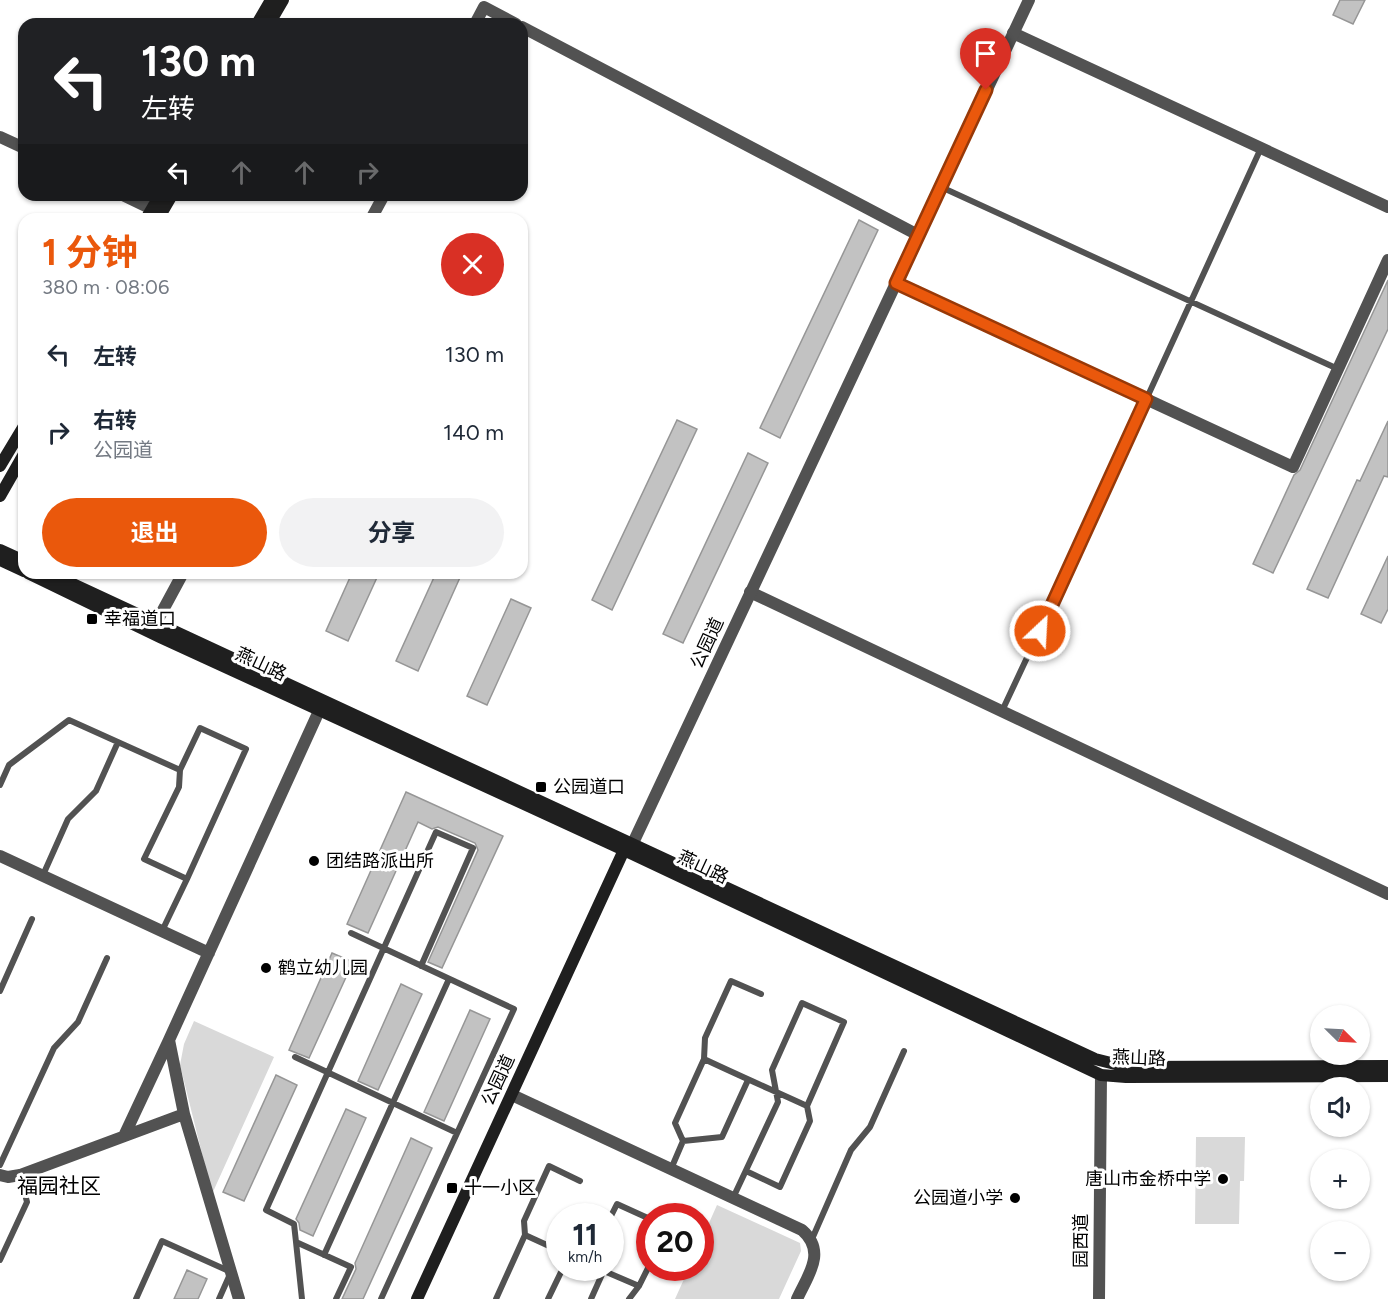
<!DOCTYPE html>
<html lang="zh">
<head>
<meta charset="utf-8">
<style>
	:root { --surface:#fff; --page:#f2f2f3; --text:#1f2937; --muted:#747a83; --accent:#ea580c }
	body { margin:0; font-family:Figtree,"Noto Sans SC",sans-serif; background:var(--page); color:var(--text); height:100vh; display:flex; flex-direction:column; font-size:22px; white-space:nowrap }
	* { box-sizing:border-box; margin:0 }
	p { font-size:20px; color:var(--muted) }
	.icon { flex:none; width:33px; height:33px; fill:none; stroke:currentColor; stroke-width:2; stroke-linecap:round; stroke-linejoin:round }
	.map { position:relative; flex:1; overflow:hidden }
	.side { position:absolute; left:18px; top:213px; width:510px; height:366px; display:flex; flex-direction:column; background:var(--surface); border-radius:18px; box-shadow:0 2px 4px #0004 }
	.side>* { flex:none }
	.guide { position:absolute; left:18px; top:18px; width:510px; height:183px; border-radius:18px; box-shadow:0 2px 4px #0004; background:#202124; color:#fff; overflow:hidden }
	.needle { width:39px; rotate:114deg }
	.fabs { position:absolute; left:1310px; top:1005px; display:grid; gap:12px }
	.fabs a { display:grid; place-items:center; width:60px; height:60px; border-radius:50%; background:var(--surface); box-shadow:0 2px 4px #0004; font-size:30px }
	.speed { position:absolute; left:546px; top:1203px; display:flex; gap:12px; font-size:30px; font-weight:700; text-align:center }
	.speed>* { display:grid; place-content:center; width:78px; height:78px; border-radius:50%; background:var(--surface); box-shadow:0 2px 4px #0004; line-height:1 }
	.speed small { font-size:15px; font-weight:400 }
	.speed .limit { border:9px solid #d22; background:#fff; color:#111 }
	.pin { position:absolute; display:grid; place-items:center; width:51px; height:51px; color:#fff; margin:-62px -26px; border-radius:50% 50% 50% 0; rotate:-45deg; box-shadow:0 0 6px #0007 }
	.pin .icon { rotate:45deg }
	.me { position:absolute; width:66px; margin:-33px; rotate:25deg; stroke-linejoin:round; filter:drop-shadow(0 0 4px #0008) }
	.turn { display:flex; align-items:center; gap:21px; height:126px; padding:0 24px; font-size:27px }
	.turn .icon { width:78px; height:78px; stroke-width:2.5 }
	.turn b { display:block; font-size:42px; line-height:51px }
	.lanes { display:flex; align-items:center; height:57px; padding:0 24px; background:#0003; justify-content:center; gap:30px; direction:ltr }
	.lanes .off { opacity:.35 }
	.round { display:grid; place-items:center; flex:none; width:63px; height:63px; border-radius:32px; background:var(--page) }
	.head { display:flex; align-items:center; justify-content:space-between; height:102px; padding:0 24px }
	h1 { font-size:36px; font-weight:700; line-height:45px; color:var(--accent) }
	.primary-button { display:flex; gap:12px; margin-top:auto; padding:12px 24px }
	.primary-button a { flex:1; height:69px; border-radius:36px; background:var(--accent); color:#fff; font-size:24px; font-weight:700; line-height:69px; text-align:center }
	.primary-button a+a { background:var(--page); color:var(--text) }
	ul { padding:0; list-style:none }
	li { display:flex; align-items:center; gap:18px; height:78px; padding:0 24px }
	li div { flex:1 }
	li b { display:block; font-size:22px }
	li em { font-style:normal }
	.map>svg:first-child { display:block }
	.green { fill:#d9d9d9 }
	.building { fill:#c2c2c2; stroke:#969696; stroke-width:1.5 }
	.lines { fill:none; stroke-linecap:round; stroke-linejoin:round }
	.service { stroke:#525252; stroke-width:6 }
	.minor { stroke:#525252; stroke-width:12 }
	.tertiary { stroke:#525252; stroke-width:12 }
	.secondary { stroke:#1f1f1f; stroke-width:12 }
	.route-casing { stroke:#983908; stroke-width:15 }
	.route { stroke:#ea580c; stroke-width:10 }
	.poi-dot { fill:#000; stroke:#fff; stroke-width:2 }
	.labels { text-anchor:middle; stroke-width:6; stroke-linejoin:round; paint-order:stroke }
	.poi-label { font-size:18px; fill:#000; stroke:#fff; text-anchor:start }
	.street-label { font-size:18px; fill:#000; stroke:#fff }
	.quarter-label { font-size:21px; fill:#000; stroke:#fff }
</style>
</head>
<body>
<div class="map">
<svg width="1388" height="1299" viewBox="0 0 1388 1299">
	<rect width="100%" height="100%" fill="#fff"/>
	<!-- green -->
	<path class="green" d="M194,1021L274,1057L212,1194L180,1065L184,1044Z
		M1196,1137H1245L1244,1181H1240L1239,1224H1195Z
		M717,1205L800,1243L801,1251L779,1299H675L689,1268H700L701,1241Z"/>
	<!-- building -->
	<path class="building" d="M1340,0H1365L1353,24L1333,15Z
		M859,220L878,230L780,438L760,428Z
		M1388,280V329L1273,573L1253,564L1294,475L1300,470Z
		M677,420L697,429L612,610L592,600Z
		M1388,421V477L1384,476L1328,598L1307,589L1357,480L1360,481Z
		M748,453L768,463L683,643L663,634Z
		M1388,556V609L1381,623L1361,614Z
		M352,573H379L348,641L326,631Z
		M436,573H462L418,671L396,661Z
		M511,599L531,608L487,705L467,696Z
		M406,792L503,836L442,968L428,962L478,850L475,843L438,827L432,829L418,822L368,933L347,924Z
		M332,953L353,962L309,1058L289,1050Z
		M401,984L422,994L378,1090L358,1081Z
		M470,1010L490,1019L444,1121L424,1112Z
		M276,1075L297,1085L244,1201L223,1192Z
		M346,1109L366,1118L313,1236L300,1230L299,1223L296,1219Z
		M411,1138L432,1148L363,1299H342L356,1269L355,1263Z
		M187,1270L207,1279L198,1299H174Z"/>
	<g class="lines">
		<!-- service -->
		<path class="service" d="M941,187L1338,369
			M1002,711L1077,551L1261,148
			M180,770L200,728L246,749L187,879
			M0,785L9,765L69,720L180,770L179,787L144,859L187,879L162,931
			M43,875L68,819L96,791L118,742
			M351,933L514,1009L381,1299
			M0,991L32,919
			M295,1057L457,1133
			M704,1059L705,1038L731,981L761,994
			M683,1141L675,1123L704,1059C738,1075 772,1090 807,1106L844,1022L802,1003L772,1070L778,1102L733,1198
			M0,1165L54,1048L78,1022L107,958
			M671,1169L683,1141L722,1137L748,1080
			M746,1171L780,1187L810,1121L807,1106
			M610,1218L617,1204L650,1219
			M525,1235L560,1251
			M812,1239L851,1150L870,1127L904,1051
			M296,1242L302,1299
			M324,1255L449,979
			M0,1260L27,1202L20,1175
			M597,1268L639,1286
			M136,1299L162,1241L231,1272L219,1299
			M336,1299L351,1267L296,1242L294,1224L266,1210L436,832L473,848L421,966
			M496,1299L525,1235L524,1221L549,1166L580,1181
			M548,1299L563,1268
			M591,1299L604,1270
			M629,1299L639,1286L650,1264"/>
		<!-- minor -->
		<path class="minor" d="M475,24L484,7L516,24
			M522,27L918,235
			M1013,33L1388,207
			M0,137L24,148
			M123,195L152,209
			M371,219L384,195
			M895,283L1293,467L1388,260
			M750,592L1388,894
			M156,623L183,573
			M0,856L209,953
			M512,1095L802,1230C827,1252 808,1275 797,1299
			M124,1136L169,1040
			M0,1175L8,1177L20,1175L184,1114
			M239,1299L184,1114L169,1040L319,711"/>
		<!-- tertiary -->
		<path class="tertiary" d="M633,843L1029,0
			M1099,1299L1101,1075"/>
		<!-- secondary -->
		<path class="secondary" d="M257,24L271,0
			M269,24L283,0
			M146,219L160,195
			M158,219L172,195
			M0,466L24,426
			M0,496L24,454
			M0,550L24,561
			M0,560L24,571
			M28,573L160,637L624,850L1101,1075L1126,1077L1388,1076
			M49,573L1095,1059L1127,1067L1388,1066
			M417,1299L624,850L629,846"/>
	</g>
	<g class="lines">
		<!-- route casing -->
		<g class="route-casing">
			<path id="route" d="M986,90L896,283L1146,399L1040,631"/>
		</g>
		<!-- route -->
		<use href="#route" class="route"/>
	</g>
	<!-- markers -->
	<g class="poi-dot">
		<rect x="86" y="613" width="12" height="12" rx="3"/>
		<rect x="535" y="781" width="12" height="12" rx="3"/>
		<circle cx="314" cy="861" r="6"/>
		<circle cx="266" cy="968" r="6"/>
		<circle cx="1223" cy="1179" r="6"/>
		<rect x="446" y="1182" width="12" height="12" rx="3"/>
		<circle cx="1015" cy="1198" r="6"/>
	</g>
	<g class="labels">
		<!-- poi labels -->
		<g class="poi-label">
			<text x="104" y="625">幸福道口</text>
			<text x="553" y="793">公园道口</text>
			<text x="326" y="867">团结路派出所</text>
			<text x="278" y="974">鹤立幼儿园</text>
			<text x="1211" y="1185" text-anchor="end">唐山市金桥中学</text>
			<text x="464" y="1194">十一小区</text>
			<text x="1003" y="1204" text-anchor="end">公园道小学</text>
		</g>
		<!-- street labels -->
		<g class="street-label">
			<text transform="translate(707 643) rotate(-65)" y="6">公园道</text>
			<text transform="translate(261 664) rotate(25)" y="6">燕山路</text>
			<text transform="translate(703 867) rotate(25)" y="6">燕山路</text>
			<text transform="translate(1139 1058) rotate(2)" y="6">燕山路</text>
			<text transform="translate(498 1080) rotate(-65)" y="6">公园道</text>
			<text transform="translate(1081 1241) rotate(-90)" y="6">园西道</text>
		</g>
		<!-- quarter labels -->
		<g class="quarter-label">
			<text x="59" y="1193">福园社区</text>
		</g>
	</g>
</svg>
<div class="fabs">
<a><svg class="needle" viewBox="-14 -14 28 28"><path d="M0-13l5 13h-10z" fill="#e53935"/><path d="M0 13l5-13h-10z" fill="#747a83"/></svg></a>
<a><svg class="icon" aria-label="sound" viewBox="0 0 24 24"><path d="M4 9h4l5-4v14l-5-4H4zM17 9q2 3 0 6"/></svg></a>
<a>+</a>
<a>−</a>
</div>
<div class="speed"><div>11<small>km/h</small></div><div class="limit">20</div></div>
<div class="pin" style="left:986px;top:90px;background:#d93025"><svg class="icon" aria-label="arrive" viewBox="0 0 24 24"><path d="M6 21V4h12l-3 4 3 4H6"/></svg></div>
<svg class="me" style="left:1040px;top:631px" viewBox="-20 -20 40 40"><circle r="17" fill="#ea580c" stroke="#fff" stroke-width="3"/><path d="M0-11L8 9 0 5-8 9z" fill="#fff"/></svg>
<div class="guide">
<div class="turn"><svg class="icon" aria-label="left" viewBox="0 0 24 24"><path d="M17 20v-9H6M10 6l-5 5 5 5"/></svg><div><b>130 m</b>左转</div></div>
<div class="lanes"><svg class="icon" aria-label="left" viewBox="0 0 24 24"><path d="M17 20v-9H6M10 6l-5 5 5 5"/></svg><svg class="icon off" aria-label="ahead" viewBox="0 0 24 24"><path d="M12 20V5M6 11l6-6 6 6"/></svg><svg class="icon off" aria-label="ahead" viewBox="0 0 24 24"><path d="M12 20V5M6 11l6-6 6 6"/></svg><svg class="icon off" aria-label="right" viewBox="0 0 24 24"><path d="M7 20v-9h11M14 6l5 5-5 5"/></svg></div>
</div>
<section class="side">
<div class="head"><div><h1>1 分钟</h1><p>380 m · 08:06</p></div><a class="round" style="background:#d93025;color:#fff"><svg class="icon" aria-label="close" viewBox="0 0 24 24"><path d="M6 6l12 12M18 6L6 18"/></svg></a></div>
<ul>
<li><svg class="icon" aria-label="left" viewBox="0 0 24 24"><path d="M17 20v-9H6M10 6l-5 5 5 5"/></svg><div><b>左转</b></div><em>130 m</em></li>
<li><svg class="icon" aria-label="right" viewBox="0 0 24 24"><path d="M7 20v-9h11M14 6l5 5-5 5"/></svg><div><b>右转</b><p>公园道</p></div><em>140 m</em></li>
</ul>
<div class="primary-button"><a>退出</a><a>分享</a></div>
</section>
</div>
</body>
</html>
